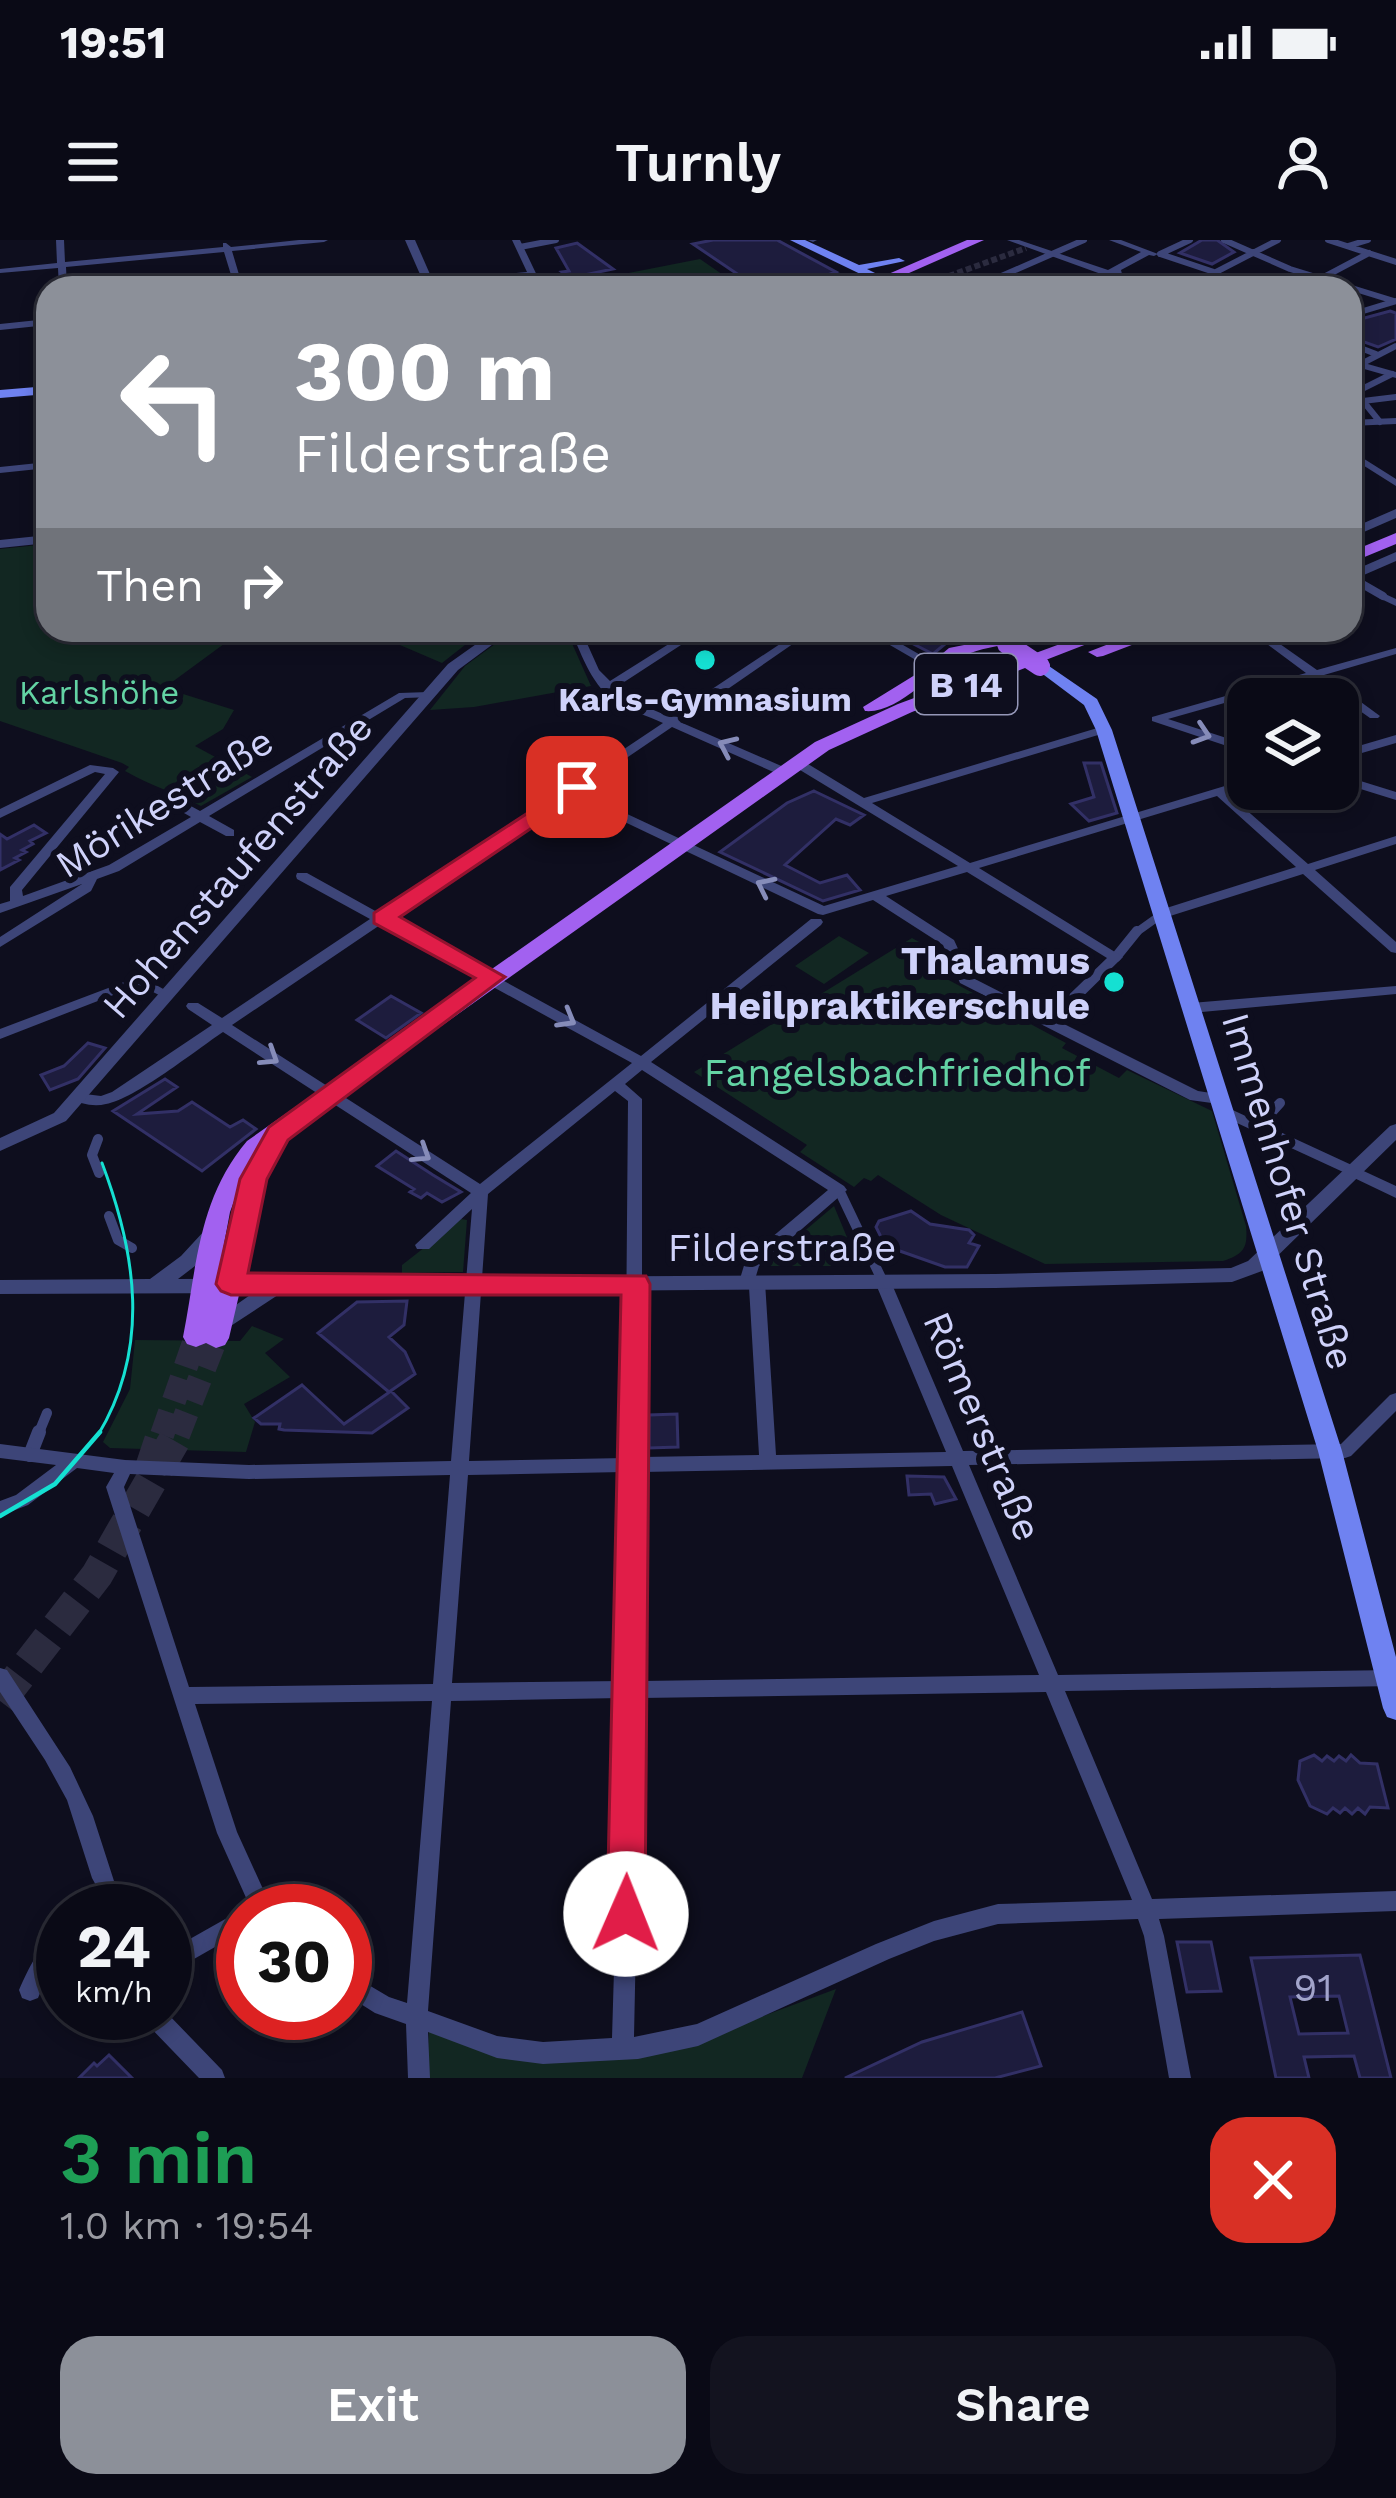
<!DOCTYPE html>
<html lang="en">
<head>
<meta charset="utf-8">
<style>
	:root { --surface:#0a0a16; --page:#13131f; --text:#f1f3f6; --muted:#999aa1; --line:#2a2b35; --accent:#8c9099 }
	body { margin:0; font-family:"Work Sans",sans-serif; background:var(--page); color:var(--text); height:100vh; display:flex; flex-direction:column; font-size:45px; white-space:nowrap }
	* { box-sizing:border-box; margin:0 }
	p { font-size:39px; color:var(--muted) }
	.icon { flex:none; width:66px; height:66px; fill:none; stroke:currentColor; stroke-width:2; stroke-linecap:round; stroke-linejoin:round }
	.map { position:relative; height:1838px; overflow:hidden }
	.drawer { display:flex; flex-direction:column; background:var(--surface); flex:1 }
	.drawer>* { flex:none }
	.guide { position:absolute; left:36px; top:36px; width:1326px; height:366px; border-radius:36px; box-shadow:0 6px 18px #0003,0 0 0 3px var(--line); background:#8c9099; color:#fff; overflow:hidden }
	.fabs { position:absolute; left:1227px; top:438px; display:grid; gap:24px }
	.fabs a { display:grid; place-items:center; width:132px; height:132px; border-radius:24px; background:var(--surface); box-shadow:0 6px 18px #0003,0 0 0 3px var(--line); font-size:60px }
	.speed { position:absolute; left:36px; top:1644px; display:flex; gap:24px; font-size:60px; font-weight:700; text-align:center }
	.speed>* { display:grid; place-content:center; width:156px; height:156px; border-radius:50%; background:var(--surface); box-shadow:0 6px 18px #0003,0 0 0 3px var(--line); line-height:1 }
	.speed small { font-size:30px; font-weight:400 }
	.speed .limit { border:18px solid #d22; background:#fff; color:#111 }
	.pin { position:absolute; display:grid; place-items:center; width:102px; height:102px; color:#fff; margin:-51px; border-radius:24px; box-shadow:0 6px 18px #0006 }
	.me { position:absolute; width:132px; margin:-66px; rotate:1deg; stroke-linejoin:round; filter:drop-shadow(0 0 9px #0008) }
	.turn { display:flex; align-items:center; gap:42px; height:252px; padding:0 60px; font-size:54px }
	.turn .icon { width:156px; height:156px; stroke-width:2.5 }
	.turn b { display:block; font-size:84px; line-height:102px }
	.then { display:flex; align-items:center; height:114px; padding:0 60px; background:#0003; gap:24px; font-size:45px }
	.round { display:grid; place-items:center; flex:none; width:126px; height:126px; border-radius:36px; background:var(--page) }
	.summary { display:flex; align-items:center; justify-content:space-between; height:204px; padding:0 60px }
	h1 { font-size:72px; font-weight:600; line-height:90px; color:#1e9e55 }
	.primary-button { display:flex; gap:24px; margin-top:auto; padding:24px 60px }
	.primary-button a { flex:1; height:138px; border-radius:36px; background:var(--accent); color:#fff; font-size:48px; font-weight:600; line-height:138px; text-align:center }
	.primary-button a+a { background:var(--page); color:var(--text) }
	.status { display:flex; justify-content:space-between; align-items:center; height:84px; padding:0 60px; background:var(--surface); direction:ltr }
	.status svg { height:33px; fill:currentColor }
	header { display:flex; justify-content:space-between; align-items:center; height:156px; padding:0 60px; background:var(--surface); font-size:54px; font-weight:600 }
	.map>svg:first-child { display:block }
	.green { fill:#122722 }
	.building { fill:#1d1c3d; stroke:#323066; stroke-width:3; fill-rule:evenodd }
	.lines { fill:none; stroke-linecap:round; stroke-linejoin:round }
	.pedestrian-tunnel { stroke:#2b2b3f; stroke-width:6; stroke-dasharray:6 3; stroke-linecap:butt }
	.primary-tunnel-far1 { stroke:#2b2b3f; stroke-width:24; stroke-dasharray:24 12; stroke-linecap:butt }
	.primary-tunnel { stroke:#2b2b3f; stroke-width:32; stroke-dasharray:32 15; stroke-linecap:butt }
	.pedestrian-far3 { stroke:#3d4578; stroke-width:6 }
	.pedestrian-far2 { stroke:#3d4578; stroke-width:8 }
	.pedestrian-far1 { stroke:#3d4578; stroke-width:10 }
	.pedestrian { stroke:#3d4578; stroke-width:14 }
	.minor { fill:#3d4578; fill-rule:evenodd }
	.tertiary { fill:#3d4578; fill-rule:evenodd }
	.secondary { fill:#6f82f1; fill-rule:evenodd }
	.primary { fill:#a261f0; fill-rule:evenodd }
	.tram-far1 { stroke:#15e0d2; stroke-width:3 }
	.tram { stroke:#15e0d2; stroke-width:4.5 }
	.primary-bridge { stroke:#a261f0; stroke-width:20 }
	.oneway { stroke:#868cb9 }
	.route { fill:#e11d48; stroke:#92132f; stroke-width:3 }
	.poi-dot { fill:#15e0d2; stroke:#0e0e1e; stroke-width:4.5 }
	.labels { text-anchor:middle; stroke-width:12; stroke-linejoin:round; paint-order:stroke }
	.far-park-label { font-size:33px; fill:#63d3a4; stroke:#0e0e1e }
	.far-poi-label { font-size:33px; font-weight:bold; fill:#cfd2fa; stroke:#0e0e1e }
	.shield { fill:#0e0e1e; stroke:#9597b8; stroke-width:3 }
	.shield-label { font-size:36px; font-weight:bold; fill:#cfd2fa }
	.street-label { font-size:39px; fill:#cfd2fa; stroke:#0e0e1e }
	.poi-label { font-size:39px; font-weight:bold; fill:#cfd2fa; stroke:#0e0e1e; text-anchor:end }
	.park-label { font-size:39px; fill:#63d3a4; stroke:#0e0e1e }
	.near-number-label { font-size:39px; fill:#a2a4cb }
</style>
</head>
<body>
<div class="status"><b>19:51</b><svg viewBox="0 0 49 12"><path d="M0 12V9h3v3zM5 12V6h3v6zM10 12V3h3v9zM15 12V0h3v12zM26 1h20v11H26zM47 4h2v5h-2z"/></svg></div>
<header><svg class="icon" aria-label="menu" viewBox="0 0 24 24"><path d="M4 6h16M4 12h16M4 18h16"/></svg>Turnly<svg class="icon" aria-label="person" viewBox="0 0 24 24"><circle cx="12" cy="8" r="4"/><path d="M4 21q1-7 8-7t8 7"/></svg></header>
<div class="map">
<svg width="1396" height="1838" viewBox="0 0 1396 1838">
	<rect width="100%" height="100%" fill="#0e0e1e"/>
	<!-- green -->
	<path class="green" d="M700,19L729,39L681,48H624L603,38Z
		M48,304V390H243L164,448L234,470L223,489L195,506L252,537L201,566C176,553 151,546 125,531L129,527L122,523L0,481V309Z
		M365,390H484L442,423Z
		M514,390H566L591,446L474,467L430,470L465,426Z
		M839,696L869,713L824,744L795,726Z
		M912,698L944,716L945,738L1066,803L1062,808L1119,838L1127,830L1212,871L1246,986C1248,1008 1244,1014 1223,1021L1045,1024L941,975L878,935L871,941L864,938L854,947L800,912L807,905L694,832Z
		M834,966L859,1026H763Z
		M461,979L467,980L463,1032L402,1033V1025Z
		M252,1086L284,1099L265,1113L290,1137L244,1164L255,1182L246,1212L110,1208L103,1202L130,1149L135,1100L240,1101Z
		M836,1749L802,1838H427L429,1786L533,1809L712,1795Z"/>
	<!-- building -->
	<path class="building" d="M713,0H777L836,32L816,39L822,43L807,48H758L693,4Z
		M1202,0H1217L1234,12L1212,24L1180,13Z
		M577,3L613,29L584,35L601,48H583L562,32L569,31L556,8Z
		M1390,71L1396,73V99L1378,107L1350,97V82Z
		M886,390H962L933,414Z
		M571,516L590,526L554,550L535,540Z
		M1084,523H1101L1117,573L1089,581L1071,564L1094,557Z
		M814,551L864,575L850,585L836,579L785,625L820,643L847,635L860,650L823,661L720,612L787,563Z
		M34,585L46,593L30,601L33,604L22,610L26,612L15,618L19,620L0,630V594L7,599Z
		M391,756L421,773L386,798L357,780Z
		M88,803L105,808L78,839L50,850L41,835L64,826Z
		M165,839L177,847L137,874L178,871L192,862L230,887L243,880L256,889L202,931L113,871Z
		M396,911L433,935L461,952L442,962L427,953L421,958L410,952L414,949L377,926Z
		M911,971L930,984L969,990L974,995L969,1003L979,1006L967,1027H945L880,1004L882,999L876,987L879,981Z
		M407,1061L404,1085L389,1097L405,1112L415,1134L389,1152L318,1093L357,1062Z
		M302,1145L344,1184L391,1151L408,1168L372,1193L284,1190L279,1189L280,1184H261L254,1178Z
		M677,1174L678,1207L649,1208V1175Z
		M907,1236L944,1237L956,1259L935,1264L931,1254L909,1255Z
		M1314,1515L1322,1521L1327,1516L1334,1521L1339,1516L1346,1521L1351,1515L1360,1523L1377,1524L1388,1568L1370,1567L1365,1574L1358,1568L1352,1574L1345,1568L1340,1573L1333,1568L1327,1574L1310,1566L1298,1540L1300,1521Z
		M1177,1702H1211L1221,1751L1187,1752Z
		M1360,1715L1391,1838H1360L1354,1816L1304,1817L1309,1838H1276L1251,1718ZM1339,1756L1348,1793L1299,1794L1290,1757Z
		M1022,1772L1041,1826L995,1838H845L922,1802Z
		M109,1815L132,1838H79L94,1823L97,1826Z"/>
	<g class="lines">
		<!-- pedestrian-tunnel -->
		<path class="pedestrian-tunnel" d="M949,36L1026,8
			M1257,47L1275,37"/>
		<!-- primary-tunnel-far1 -->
		<path class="primary-tunnel-far1" d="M162,1195L196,1097
			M178,1195L216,1098"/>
		<!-- primary-tunnel -->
		<path class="primary-tunnel" d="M150,1231L163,1192
			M0,1461L97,1335L179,1192"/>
		<!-- pedestrian-far3 -->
		<path class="pedestrian-far3" d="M1224,0L1290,29L1394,61
			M1328,0L1396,22
			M1348,6L1368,0
			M520,7L556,0
			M1160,14L1214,32
			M1160,14L1190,0
			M1114,35L1154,48
			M1322,38L1369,13
			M938,48L937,40L949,36
			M974,48L1084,0
			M1185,48L1278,0
			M1350,75L1396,61
			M1350,104L1376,114
			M1359,125L1396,106
			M1350,155L1392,134
			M1380,182L1363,161L1396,157"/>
		<!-- pedestrian-far2 -->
		<path class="pedestrian-far2" d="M1350,337L1383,356
			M1134,694L1162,674"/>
		<!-- pedestrian-far1 -->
		<path class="pedestrian-far1" d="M1116,717L1137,691
			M1223,871L1355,932
			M1260,885L1280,863
			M98,899L92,915L99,933
			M839,950L883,1042
			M109,976L118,1000L132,1008
			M38,1195L47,1173"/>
		<!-- pedestrian -->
		<path class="pedestrian" d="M30,1215L39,1192"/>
		<!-- minor -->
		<path class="minor" d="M56,0H64L65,22L223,7V3H226L231,7L299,0H328L324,2L232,11L243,48H235L224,12L66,27L67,48H59L58,28L0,33V29L57,23Z
			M512,0H520L543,48H535L529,37L417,48H387L391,45L527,32Z
			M808,0H817L813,2Z
			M1007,0H1019L1108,30L1141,12L1109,0H1121L1158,14L1154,16L1149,15L1121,30L1122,34C1106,36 1093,48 1077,48L1101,34Z
			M48,79V85L0,90V84Z
			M1350,119L1396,132V138L1350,125Z
			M1396,178V184L1350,186V180Z
			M1350,210L1396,239V246L1350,217Z
			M48,222V228L0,233V227Z
			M1350,253H1359L1364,256L1359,259H1350Z
			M1383,353L1396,359V366L1379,358L1378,356Z
			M571,390H581L599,430L610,441L691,390H704L615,448L623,457L670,477L801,390H813L680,482L786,528V534H778L672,487L578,551L824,666L958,626L800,530V524H808L864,558L1104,486L1108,488V492L872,563L970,623L1248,539V547L1227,553L1308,624L1396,596V604L1315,630L1396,702V713L1391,712L1303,634L1167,677H1157L1155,674L1157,671L1296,627L1217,556L979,628L1123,717L1058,781L1198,851L1224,855L1226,859L1224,863L1219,864L1190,860L960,743L943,705L873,660L823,675L818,674L570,556L389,678L641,816L811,679H821L823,682L821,685L651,822L844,946L847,950L759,1026L756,1036L763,1038L765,1042L776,1215L946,1212L875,1042L877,1038H889L891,1042L963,1211L1341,1204L1390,1155L1396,1153V1171L1351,1216L1345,1218L969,1225L1058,1435L1396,1430V1446L1065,1451L1152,1659L1396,1651V1671L1159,1679L1164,1696L1191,1838H1169L1144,1696L1138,1679L998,1684L934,1701L889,1719L698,1806L638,1819L543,1824L497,1818L428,1792L430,1838H408L406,1784L375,1773L345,1754V1731L389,1757L407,1763L432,1461L195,1464L237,1592L273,1671H252L217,1593L106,1247L114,1233L77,1228L28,1265L0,1276V1261L16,1255L56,1225L0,1218V1204L125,1220L249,1225L451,1221L472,969L429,1009H417L415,1005L471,953L223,792C196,810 135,859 106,864C94,867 80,864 70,858L77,853L101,856L112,852L212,785L188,769L186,766L188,763H198L222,778L370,679L297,639L296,636L297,633H307L379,673L663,483C648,476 631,471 617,463C593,447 582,417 571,390ZM967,632L1107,718L1047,776L971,737L954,700L886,656ZM380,685L632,823L480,944L232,785ZM642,830L828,950L746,1019L739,1042L741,1046L749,1047L759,1215L642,1217V859L625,844ZM615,851L628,861L625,1218L469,1221L488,954ZM952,1226L1039,1435L642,1441V1232ZM624,1232L623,1441L452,1443L468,1235ZM130,1234L249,1239L450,1235L433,1444L189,1447L124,1247ZM1046,1452L1132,1660L998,1664L934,1681L876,1704L697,1784L634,1797L641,1458ZM622,1458L612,1798L543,1802L497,1796L428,1771L451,1461Z
			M864,390H877L943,428L941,430H933Z
			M1248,390H1260L1317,430L1396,408V414L1324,435L1380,476L1378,478H1370L1313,438L1168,479L1248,505V513L1152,481V477L1306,433Z
			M429,452L435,455L433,457L405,458L209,576L234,590V596H226L200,582L119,631L97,639L91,651L0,707V697L82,644L0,673V664L10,661V647L105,534L95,532L0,578V569L90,525L113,528L119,532L22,650L23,656L109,625L191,577L170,565V559H178L200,571L399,453Z
			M1396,495V503L1338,520V512Z
			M1338,534L1396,552V560L1338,542Z
			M140,736L174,755L167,759L139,745L0,799V789Z
			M1396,746V754L1191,773L1184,768L1191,763Z
			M1355,927L1396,946V958L1350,936L1347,932Z
			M0,1428L7,1430L70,1527L93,1576L114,1641L135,1671H110L92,1638L67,1560L45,1520L0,1452Z
			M243,1669L248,1671H243V1691L187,1723L172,1740L165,1744V1694L181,1704Z
			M63,1692V1717L50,1729L38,1758L30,1761L22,1758L19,1750C30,1726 39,1704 63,1692Z
			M165,1771L222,1830L225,1838H199L144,1781L141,1773H165Z"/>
		<!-- tertiary -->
		<path class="tertiary" d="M405,0H415L436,48H426Z
			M1396,269V278L1350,298V289Z
			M48,295V303L0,308V300Z
			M1396,312V321L1350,341V332Z
			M496,390H512L458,430L66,881L0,911V898L54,873L448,424Z
			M1396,884V900L1262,1031L1232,1042L995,1048L281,1053L220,1093L213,1091L210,1086L213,1081L253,1053L0,1054V1040L150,1039L181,1016L205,990H219L221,995L219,1000L195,1026L178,1039L995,1034L1231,1028L1248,1021L1390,886Z"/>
		<!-- secondary -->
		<path class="secondary" d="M790,0H805L859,25L899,18L905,21L867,29L883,37V41L879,43Z
			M48,146V154L0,158V150Z
			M1046,424L1097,459L1112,490L1342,1211L1396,1417V1480L1387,1477L1383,1468L1318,1211L1096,490L1084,465L1040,432L1038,429Z"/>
		<!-- primary -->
		<path class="primary" d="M967,0H984L875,48H856Z
			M1396,293V304L1350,323V312Z
			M1039,390H1075L1066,395C1034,402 993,403 963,416C934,428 900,474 865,471L863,467L923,430L949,408Z
			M1098,390H1123L912,472L829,510L284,898L266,939L229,1098L225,1105L216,1108L206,1103L196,1107L187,1104L183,1097C197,1026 198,959 247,901L815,502L898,464ZM240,945L219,1031L230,972Z
			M1145,390H1171L1103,416L1097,417L1088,412Z"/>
		<!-- tram-far1 -->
		<path class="tram-far1" d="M98,1195C151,1107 136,1013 102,923"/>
		<!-- tram -->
		<path class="tram" d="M0,1276L55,1244L100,1192"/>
		<!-- primary-bridge -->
		<path class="primary-bridge" d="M1007,404L1040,426
			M956,434L987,447"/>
	</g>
	<!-- one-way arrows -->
	<defs><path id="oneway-chevron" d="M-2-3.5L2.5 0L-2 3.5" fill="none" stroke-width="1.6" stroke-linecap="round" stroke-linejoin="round" transform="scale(3)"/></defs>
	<g class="oneway">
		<use href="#oneway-chevron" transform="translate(1202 494) rotate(18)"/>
		<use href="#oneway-chevron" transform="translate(727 506) rotate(-156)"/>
		<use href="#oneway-chevron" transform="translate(765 646) rotate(-154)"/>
		<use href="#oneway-chevron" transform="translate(567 779) rotate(30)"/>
		<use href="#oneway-chevron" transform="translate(270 817) rotate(33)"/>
		<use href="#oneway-chevron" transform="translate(422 914) rotate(33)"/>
	</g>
	<!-- route -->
	<path class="route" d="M577,541L588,547L585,552L400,677L505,737L288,900L267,939L248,1033L646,1036L650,1044L645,1674L639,1687L626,1692L613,1687L607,1674L621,1055H231L221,1051L216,1044L240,939L269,887L475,738L374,683V673Z"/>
	<!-- markers -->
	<g class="poi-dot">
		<circle cx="705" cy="420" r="12"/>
		<circle cx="1114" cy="742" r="12"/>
	</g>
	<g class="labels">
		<!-- far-park labels -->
		<g class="far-park-label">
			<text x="99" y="464">Karlshöhe</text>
		</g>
		<!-- far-poi labels -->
		<g class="far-poi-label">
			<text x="705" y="471">Karls-Gymnasium</text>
		</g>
		<!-- shield labels -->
		<rect class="shield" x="915" y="414" width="102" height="60" rx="9"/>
		<g class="shield-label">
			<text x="966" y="457">B 14</text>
		</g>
		<!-- street labels -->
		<g class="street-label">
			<text transform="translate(164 562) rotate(-32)" y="14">Mörikestraße</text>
			<text transform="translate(237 626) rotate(-49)" y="14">Hohenstaufenstraße</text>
			<text transform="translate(1289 951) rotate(73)" y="14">Immenhofer Straße</text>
			<text x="782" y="1021">Filderstraße</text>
			<text transform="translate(983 1186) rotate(67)" y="14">Römerstraße</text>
		</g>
		<!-- poi labels -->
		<g class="poi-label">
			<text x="1090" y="734">Thalamus<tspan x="1090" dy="45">Heilpraktikerschule</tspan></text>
		</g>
		<!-- park labels -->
		<g class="park-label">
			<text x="897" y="846">Fangelsbachfriedhof</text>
		</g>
		<!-- near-number labels -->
		<g class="near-number-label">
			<text x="1313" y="1761">91</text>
		</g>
	</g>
</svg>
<div class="fabs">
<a><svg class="icon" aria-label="layers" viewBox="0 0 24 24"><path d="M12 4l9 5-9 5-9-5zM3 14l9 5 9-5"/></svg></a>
</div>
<div class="speed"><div>24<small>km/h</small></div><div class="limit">30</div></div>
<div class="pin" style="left:577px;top:547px;background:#d93025"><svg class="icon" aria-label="arrive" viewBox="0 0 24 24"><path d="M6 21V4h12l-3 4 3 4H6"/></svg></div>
<svg class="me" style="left:626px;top:1674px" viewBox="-20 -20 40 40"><circle r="19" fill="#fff"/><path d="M0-13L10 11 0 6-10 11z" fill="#e11d48"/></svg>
<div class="guide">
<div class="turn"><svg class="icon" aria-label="left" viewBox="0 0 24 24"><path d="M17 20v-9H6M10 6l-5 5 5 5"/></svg><div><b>300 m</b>Filderstraße</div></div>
<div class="then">Then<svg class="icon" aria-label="right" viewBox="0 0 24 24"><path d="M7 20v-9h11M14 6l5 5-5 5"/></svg></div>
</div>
</div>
<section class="drawer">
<div class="summary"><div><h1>3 min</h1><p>1.0 km · 19:54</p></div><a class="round" style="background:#d93025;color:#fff"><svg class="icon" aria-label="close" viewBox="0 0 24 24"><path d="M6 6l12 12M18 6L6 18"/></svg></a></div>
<div class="primary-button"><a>Exit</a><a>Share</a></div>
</section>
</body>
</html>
